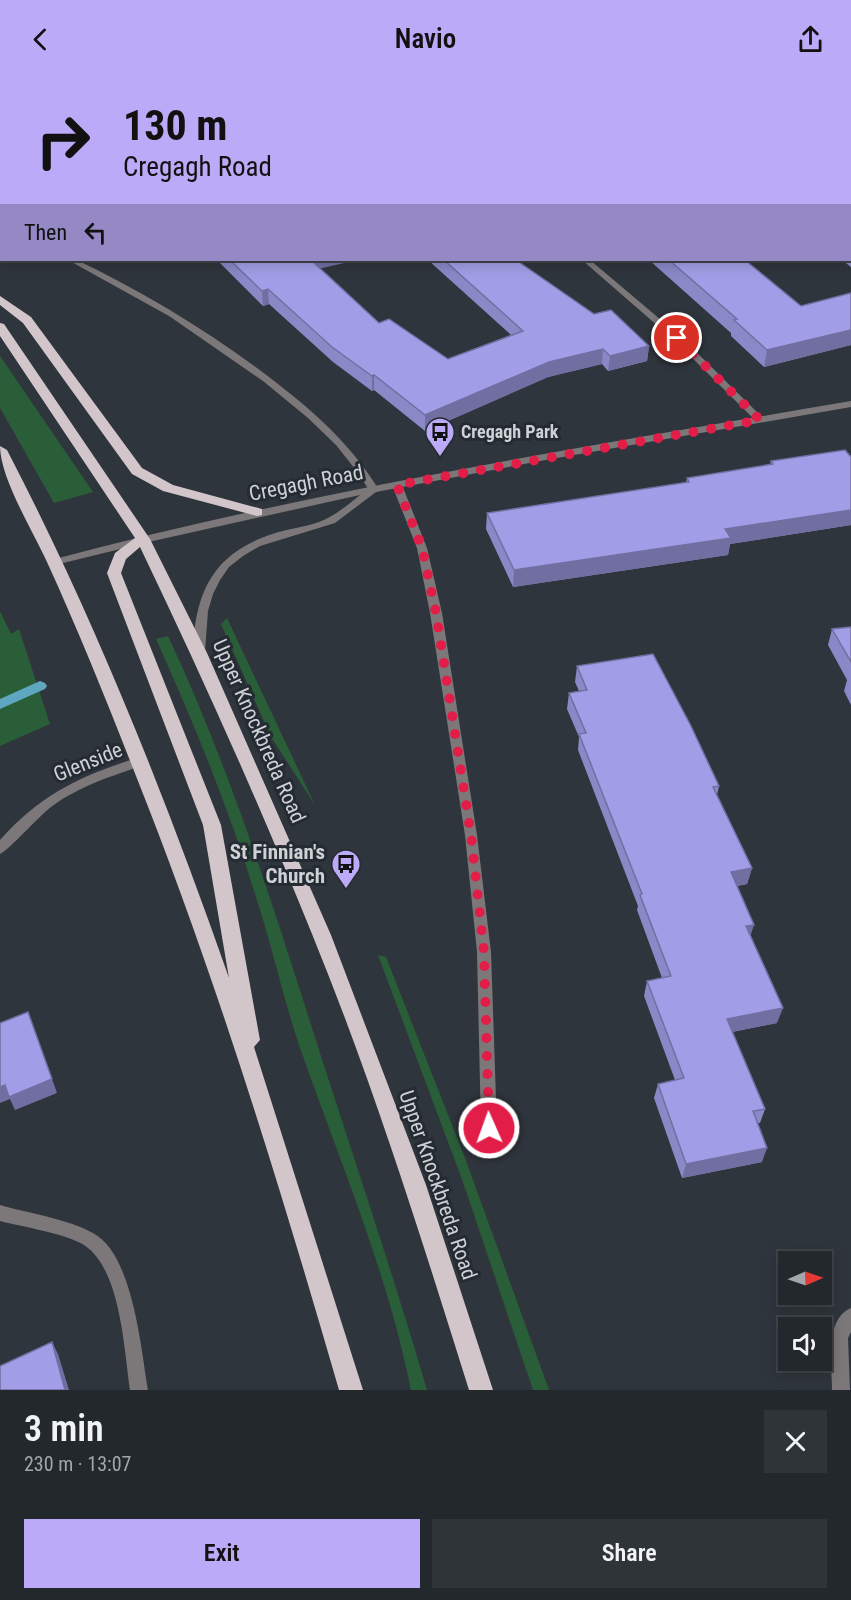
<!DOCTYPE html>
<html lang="en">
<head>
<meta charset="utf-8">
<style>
	:root { --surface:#23282d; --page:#2f3439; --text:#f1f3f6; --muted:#a3a6aa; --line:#404449; --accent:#baaaf7 }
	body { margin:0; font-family:"Roboto Condensed",sans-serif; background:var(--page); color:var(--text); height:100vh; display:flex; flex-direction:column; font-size:22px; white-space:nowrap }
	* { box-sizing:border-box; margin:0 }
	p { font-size:20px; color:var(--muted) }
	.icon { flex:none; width:33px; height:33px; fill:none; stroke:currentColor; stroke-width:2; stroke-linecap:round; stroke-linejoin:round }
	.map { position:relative; height:1312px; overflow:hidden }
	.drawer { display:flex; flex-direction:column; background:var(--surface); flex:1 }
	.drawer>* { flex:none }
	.top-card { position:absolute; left:0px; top:0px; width:852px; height:183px; box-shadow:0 3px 15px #0003,0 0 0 2px var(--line); background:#baaaf7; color:#111; overflow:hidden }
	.needle { width:39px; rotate:88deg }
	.tools { position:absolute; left:778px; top:1173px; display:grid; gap:12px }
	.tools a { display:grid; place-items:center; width:54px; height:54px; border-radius:0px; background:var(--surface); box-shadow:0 3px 15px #0003,0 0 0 2px var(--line); font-size:30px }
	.pin { position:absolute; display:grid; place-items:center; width:51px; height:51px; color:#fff; margin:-26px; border:3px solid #fff; border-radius:50%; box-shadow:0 2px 6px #0007 }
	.me { position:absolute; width:66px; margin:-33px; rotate:358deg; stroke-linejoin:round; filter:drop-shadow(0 0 4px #0008) }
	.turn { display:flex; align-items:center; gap:21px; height:126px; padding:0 24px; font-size:27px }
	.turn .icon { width:78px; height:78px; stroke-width:2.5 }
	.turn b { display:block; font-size:42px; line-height:51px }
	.then { display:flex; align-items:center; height:57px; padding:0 24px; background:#0003; gap:12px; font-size:22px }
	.round { display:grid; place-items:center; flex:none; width:63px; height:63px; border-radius:0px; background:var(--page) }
	.headline { display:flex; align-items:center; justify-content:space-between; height:102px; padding:0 24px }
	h1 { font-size:36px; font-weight:600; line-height:45px }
	.action { display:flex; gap:12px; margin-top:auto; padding:12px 24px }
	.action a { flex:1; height:69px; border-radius:0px; background:var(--accent); color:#111; font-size:24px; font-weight:600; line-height:69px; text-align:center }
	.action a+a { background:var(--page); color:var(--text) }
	header { display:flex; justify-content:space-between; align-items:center; height:78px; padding:0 24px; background:var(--accent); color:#111; font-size:27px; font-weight:600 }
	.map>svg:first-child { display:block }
	.green { fill:#2a5e38 }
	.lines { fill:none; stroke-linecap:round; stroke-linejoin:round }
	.stream { fill:#5fa7c0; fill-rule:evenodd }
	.service { fill:#7c7779; fill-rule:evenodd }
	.minor { fill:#7c7779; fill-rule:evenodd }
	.tertiary { fill:#7c7779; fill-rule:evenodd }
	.trunk { fill:#d2c6ca; fill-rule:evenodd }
	.wall { fill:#8a88c7 }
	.shaded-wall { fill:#716fa2 }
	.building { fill:#a19ee7; stroke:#716fa2; stroke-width:1.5 }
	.route { stroke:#e11d48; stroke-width:10; stroke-dasharray:0 18 }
	.labels { text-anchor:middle; stroke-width:6; stroke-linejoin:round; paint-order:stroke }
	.far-poi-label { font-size:18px; font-weight:bold; fill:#ced2d6; stroke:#252b32; text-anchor:start }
	.street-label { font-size:21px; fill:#ced2d6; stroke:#252b32 }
	.poi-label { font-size:21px; font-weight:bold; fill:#ced2d6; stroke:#252b32; text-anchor:end }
</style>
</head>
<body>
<header><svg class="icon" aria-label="back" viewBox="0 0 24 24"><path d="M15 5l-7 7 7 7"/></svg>Navio<svg class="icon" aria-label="share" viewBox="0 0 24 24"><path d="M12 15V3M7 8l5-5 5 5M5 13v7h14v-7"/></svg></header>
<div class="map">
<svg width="851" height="1312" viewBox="0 0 851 1312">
	<rect width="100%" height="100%" fill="#2f353c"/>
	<!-- green -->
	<path class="green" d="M0,278L93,414L54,425L0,330Z
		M0,533L11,556L19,551L50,646L0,668Z
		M227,540L315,727L271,659L221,546Z
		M168,558C231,692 275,834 320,975C356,1087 394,1199 427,1312H411C387,1192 339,1082 299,967C283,919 272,868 256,819C229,731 194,645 156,561Z
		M378,877L386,879L465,1080L549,1312H533L463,1104Z"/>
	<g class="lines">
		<!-- stream -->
		<path class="stream" d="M40,603L45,605L47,608L45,611L0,631V621Z"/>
		<!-- service -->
		<path class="service" d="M140,679L144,681L146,684L144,687C112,698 79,708 51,729C39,738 8,773 0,776V762C41,716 82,697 140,679Z
			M851,1230V1254L848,1260L850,1312H832C832,1288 824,1241 851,1230Z"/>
		<!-- minor -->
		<path class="minor" d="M352,0H359L360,2H353Z
			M850,98H851V102H850Z
			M0,144H2V149H0Z
			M68,182H77C141,213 200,248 257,290C304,325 348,361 379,412L378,414H370L359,396L336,367L308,340L263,303L169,238Z
			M582,182H590L680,258L763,340V344H757L674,262Z
			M397,404L402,407L427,470L442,535L477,757L491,874L497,1050L494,1055L489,1057L484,1055L481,1050L477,874L465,757L430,535L417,470L392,407Z
			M0,1127C31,1136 65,1140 93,1155C133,1176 141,1271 148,1312H130C124,1272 121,1191 84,1167C64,1155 23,1149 0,1143Z"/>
		<!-- tertiary -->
		<path class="tertiary" d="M851,323V329L551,381L376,414L335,445L260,468L243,478L229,489L220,502L213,516L208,533L205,573L199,577L193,573C195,514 213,476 272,456C290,450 309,449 326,441C338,435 349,426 360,417L153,463L55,487L50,484L51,482C314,412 583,369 851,323Z"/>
		<!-- trunk -->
		<path class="trunk" d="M0,218L31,239L142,390L173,407L262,431V437L257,438L163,413L132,396L23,245L0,227Z
			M0,245L4,246L150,461L207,575L331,857L426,1107L493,1312H469C421,1159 373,1005 312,856C259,725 201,596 140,469L126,481L121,495L221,747L260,962L254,969L363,1312H339C279,1105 216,899 136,698C108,626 79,554 47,484C33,453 0,400 0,368L7,372C95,541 166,720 229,900L203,747L107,495L115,475L135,460L0,258Z"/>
	</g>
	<!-- wall -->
	<path class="wall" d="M257,0H326L319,2H259Z
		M585,0H851V95L850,2H587Z
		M850,122H851V189L842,182H850Z
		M217,182H357L320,190L379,245L448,281L511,257L428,182H516L594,236L649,268L647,283L608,293L602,286L548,299L425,353L374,312L372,313L333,284L269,226L263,228Z
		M649,182H745L801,228L851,215V267L764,289L731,258V255Z
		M851,379V447L730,466L728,477L513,509L486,451L487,435L686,405L687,400L770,387L771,383Z
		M851,549V627L844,613L847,602L828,567L832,551Z
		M577,588L719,708L717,717L752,790L747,806L737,808L751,858L777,945L732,954L765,1031L760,1045H757L762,1084L682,1100L654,1020L658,1006L675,1002L644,918L647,903L662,900L637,832L638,828L578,672L579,659L567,631L569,615L579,613L575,604Z"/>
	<!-- shaded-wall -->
	<path class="shaded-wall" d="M270,0H326L319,2H270Z
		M0,43H2V57L0,58Z
		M308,182H357L309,193Z
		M268,211L269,226L263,228L262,213Z
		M851,252V267L764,289L767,272Z
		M649,268L647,283L608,293L610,278Z
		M603,271L602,286L548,299L425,353V337L549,284Z
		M374,297V312L372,313V298Z
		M851,432V447L730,466L728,477L513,509L514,492L725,451Z
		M752,790L747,806L727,810L731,794Z
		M754,847L749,862L746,848Z
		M783,930L777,945L722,956L727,941Z
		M28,934L57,1015L15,1032L10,1021L0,1025V1009L5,1007Z
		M767,1070L762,1084L682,1100L686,1086Z
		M52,1264L58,1276L69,1312H65Z"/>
	<!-- building -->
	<path class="building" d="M22,0H101L102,2H14Z
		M429,0H479L481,2H431Z
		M607,0H851V81L850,2H609Z
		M0,4H2V43H0Z
		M850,122H851V171L850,170Z
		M230,182H311L379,245L389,241L448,281L523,253L444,182H516L594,236L611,232L649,268L610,278L603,271L549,284L425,337L374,297L372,298L332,269L268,211L262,213Z
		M669,182H745L801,228L851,215V252L767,272L734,242L737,241Z
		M845,372L851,379V432L725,451L731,460L514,492L487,435L689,404L687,400L773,386L771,383Z
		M851,549V584L832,551Z
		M653,576L691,648L719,708L713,709L752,790L731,794L754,847L746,848L783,930L727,941L765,1031L753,1033L767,1070L686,1086L658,1006L684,1000L647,903L671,898L640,817L642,816L579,656L586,655L569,615L587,612L577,588Z
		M28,934L52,1001L9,1019L5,1007L0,1009V945Z
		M52,1264L65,1312H0V1288Z"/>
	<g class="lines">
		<!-- route -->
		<path class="route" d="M489,1050L484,874L471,757L436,535L422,470L397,407L760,342L677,260"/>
	</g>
	<!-- icons -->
	<defs>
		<g id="bus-pin" transform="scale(1.5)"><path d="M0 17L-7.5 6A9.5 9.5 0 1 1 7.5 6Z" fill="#baaaf7" stroke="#252b32"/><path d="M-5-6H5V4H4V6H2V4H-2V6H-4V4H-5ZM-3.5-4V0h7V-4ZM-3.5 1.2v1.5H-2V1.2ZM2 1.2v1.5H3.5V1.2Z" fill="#111"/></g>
	</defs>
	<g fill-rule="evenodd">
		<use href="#bus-pin" x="440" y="354"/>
		<use href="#bus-pin" x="346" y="786"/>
	</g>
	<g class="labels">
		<!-- far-poi labels -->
		<g class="far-poi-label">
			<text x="461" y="360">Cregagh Park</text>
		</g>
		<!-- street labels -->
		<g class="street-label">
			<text transform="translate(306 405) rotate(-11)" y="7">Cregagh Road</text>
			<text transform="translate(259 653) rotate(66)" y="7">Upper Knockbreda Road</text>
			<text transform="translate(88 684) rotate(-22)" y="7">Glenside</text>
			<text transform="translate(438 1107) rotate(71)" y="7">Upper Knockbreda Road</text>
		</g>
		<!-- poi labels -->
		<g class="poi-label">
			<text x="325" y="781">St Finnian's<tspan x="325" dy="24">Church</tspan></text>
		</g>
	</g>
</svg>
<div class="tools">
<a><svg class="needle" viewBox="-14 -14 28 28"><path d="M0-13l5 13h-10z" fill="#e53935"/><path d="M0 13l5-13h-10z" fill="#a3a6aa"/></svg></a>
<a><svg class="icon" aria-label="sound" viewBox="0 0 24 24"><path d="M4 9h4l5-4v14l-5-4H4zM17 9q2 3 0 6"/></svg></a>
</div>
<div class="pin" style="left:677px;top:260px;background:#d93025"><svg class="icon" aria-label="arrive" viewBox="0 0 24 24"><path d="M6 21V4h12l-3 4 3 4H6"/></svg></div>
<svg class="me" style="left:489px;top:1050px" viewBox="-20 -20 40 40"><circle r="17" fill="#e11d48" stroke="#fff" stroke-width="3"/><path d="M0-11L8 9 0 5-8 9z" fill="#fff"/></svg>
<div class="top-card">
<div class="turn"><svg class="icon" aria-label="right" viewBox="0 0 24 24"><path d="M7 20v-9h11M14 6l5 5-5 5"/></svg><div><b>130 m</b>Cregagh Road</div></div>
<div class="then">Then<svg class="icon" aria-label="left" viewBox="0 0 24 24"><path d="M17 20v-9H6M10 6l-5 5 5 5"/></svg></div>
</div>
</div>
<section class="drawer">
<div class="headline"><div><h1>3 min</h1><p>230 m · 13:07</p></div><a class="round"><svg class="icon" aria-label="close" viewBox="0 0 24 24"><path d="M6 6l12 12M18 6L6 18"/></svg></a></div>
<div class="action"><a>Exit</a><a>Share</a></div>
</section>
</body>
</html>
